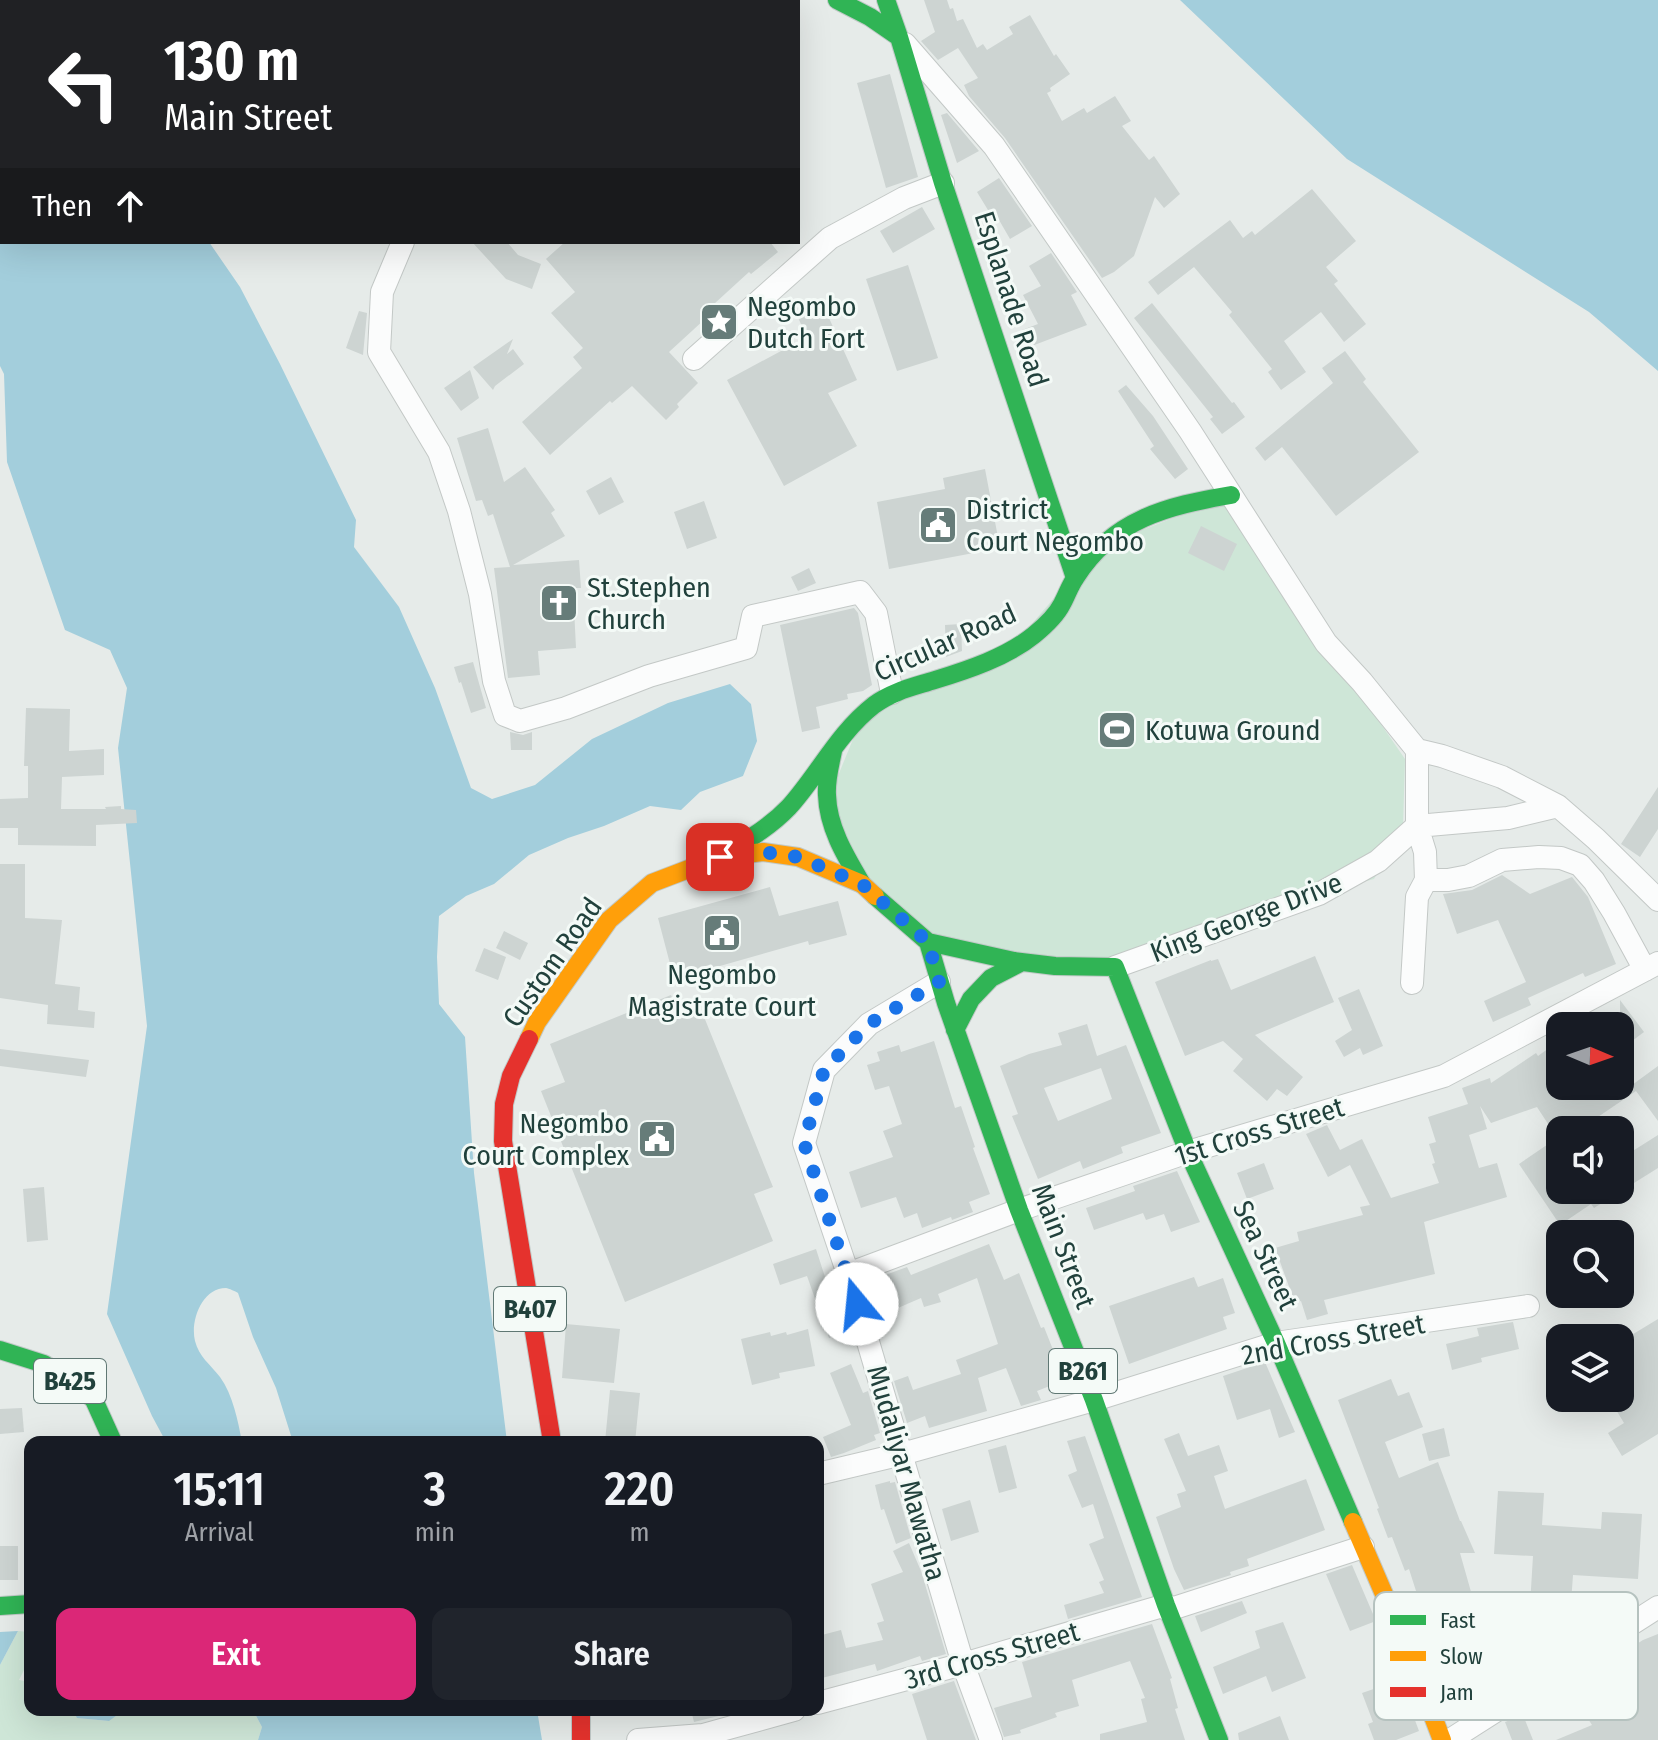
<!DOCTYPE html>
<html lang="en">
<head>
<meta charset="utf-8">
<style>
	:root { --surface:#171b24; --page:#20242c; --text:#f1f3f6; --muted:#9ea1a6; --accent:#db2777 }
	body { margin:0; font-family:"Fira Sans Condensed",sans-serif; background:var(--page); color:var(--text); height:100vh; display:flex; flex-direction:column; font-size:30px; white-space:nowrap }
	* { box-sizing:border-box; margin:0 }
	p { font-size:26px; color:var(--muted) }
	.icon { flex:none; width:44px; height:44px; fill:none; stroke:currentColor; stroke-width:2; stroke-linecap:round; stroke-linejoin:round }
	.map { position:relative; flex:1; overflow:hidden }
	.side { position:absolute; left:24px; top:1436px; width:800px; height:280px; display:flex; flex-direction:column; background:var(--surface); border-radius:16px; box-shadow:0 8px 32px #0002 }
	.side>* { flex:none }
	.top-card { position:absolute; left:0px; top:0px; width:800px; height:244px; box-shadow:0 8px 32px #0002; background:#202124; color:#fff; overflow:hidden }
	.needle { width:52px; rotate:92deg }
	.controls { position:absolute; left:1546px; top:1012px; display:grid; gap:16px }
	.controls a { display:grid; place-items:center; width:88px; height:88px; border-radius:16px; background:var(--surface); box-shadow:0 8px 32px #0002; font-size:40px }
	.pin { position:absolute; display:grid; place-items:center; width:68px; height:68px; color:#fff; margin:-34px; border-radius:16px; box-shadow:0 4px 12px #0006 }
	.me { position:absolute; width:88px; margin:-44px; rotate:343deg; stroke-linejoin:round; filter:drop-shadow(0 0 6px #0008) }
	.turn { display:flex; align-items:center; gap:28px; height:168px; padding:0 32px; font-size:36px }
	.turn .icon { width:104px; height:104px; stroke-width:2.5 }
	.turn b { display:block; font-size:56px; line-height:68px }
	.then { display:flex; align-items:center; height:76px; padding:0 32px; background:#0003; gap:16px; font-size:30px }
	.eta { display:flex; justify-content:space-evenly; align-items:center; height:136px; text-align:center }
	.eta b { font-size:48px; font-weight:600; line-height:56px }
	.cta { display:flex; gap:16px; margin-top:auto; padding:16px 32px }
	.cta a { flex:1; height:92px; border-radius:16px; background:var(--accent); color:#fff; font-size:32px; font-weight:600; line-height:92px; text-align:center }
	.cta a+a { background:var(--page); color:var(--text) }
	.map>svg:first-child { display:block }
	.green { fill:#cee6d7 }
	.water { fill:#a3cedc }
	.building { fill:#cdd4d2; fill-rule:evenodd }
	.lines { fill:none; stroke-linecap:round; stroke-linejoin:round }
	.street-casing { stroke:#c3c8c6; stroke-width:24 }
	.fast-casing { stroke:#c1c9c7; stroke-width:20 }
	.slow-casing { stroke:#c1c9c7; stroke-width:20 }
	.jam-casing { stroke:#c1c9c7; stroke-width:20 }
	.street { stroke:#fbfcfc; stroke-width:22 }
	.fast { stroke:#30b455; stroke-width:18 }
	.slow { stroke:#ff9f0a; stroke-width:18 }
	.jam { stroke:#e5322d; stroke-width:18 }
	.route { stroke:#1a73e8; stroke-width:14; stroke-dasharray:0 25.2 }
	.labels { text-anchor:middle; stroke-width:6; stroke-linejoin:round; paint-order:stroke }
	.shield { fill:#f4faf7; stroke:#607874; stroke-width:2 }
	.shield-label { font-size:26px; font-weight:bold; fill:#21413c }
	.street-label { font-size:28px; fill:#21413c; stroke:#f4faf7 }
	.poi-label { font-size:28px; fill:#21413c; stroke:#f4faf7; text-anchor:start }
	.key { fill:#f4faf7; stroke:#b5c2bf; stroke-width:2 }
	.key-label { font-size:22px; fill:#21413c }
</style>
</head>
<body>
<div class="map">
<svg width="1658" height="1740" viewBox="0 0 1658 1740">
	<rect width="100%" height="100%" fill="#e6ebe9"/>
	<!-- green -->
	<path class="green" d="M1231,495L1354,685L1405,759L1403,828L1374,879L1318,894L1115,967L928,942L862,884L828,800L863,715L1011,648L1097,548Z
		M18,1631L30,1632V1658L19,1680L30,1682V1710H73L78,1718L108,1721L124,1710H253L262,1727L258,1740H0V1665Z"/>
	<!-- water -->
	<path class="water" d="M0,0H52V2H2V242H209L240,287L280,364L356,520L354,547L399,607L435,688L471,788L492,799L535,785L592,739L668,703L730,684L751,704L757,741L743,776L700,792L681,810L650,806L604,826L568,838L529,855L494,884L466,896L439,916L437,957L439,1004L465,1037L474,1173L507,1442H293L276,1388L253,1337L238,1293C237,1292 228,1288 226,1288C202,1288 190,1321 195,1341C199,1357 210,1364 220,1377C233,1395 238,1421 242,1442H166L152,1416L107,1314L147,1026L118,748L127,688L110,650L65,630L7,462L4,374L0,366Z
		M1180,0H1658V371L1589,312L1347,159Z
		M18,1631L0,1665V1632Z
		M73,1710H124L109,1721L77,1718Z
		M253,1710H537L542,1740H258L262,1727Z"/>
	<!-- building -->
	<path class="building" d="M924,0H947L950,9L953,8L957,21L963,19L977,48L983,44L987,50L1013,34L1009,27L1030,15L1054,56L1056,54L1070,74L1050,88L1051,91L1047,93L1062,121L1084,108L1087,113L1115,96L1131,121L1122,126L1149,160L1154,156L1180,194L1164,208L1155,197L1134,256L1114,272L1102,278L1005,138L969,96L964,85L978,78L958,48L938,60L921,41L935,32Z
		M890,74L918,177L886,188L857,83Z
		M947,113L979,151L957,163L941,115Z
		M999,178L1032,226L1010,239L995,213L991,215L977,192Z
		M1312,189L1356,241L1326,267L1338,281L1334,284L1366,324L1344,342L1321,312L1284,341L1306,372L1281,390L1268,372L1272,369L1229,315L1232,312L1194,267L1158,295L1148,282L1230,220L1243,238L1252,231L1255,235Z
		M922,207L935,229L893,253L880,231Z
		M472,242H507L518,255L541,264L532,289L506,279Z
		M565,242H770L778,252L751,274L749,272L714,304L717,308L669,352L698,383L677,404L679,407L666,420L632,386L612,403L610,401L550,455L522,422L582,368L573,357L583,348L551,313L575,292L546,259Z
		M1051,253L1077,292L1071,295L1087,325L1029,347L1022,330L1038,324L1023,295L1041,286L1029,266Z
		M908,265L938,358L897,371L866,279Z
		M820,298L857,380L828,393L857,446L784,486L727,380L807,337L794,309Z
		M1152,303L1232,403L1234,402L1245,417L1222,434L1210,419L1213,417L1134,318Z
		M359,311L367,313L363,355L346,348Z
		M513,339L507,354L513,349L524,364L495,386L493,390L473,367Z
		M1345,351L1366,379L1363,382L1419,452L1336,516L1282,447L1265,461L1255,448L1333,383L1322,368Z
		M470,370L479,398L461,411L444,388Z
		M1126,385L1153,416L1188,469L1175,479L1150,449L1154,446L1118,391Z
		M488,428L504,482L525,467L555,510L551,513L565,536L513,565L579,560L581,588H573L576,648L538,651L540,675L508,678L494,568L510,567L493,514L488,516L482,500L476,501L457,438Z
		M985,469L1000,548L889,569L877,502L945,489L943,478Z
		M611,477L624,502L599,515L586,491Z
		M704,501L717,538L687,549L674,512Z
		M1201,526L1237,544L1224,571L1188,553Z
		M809,568L816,583L798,591L791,577Z
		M854,608L858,613L872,685L863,691L847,694L848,699L816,707L820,728L802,732L780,625Z
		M961,624L962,651L946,657L945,625Z
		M473,662L486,708L471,713L461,682L459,683L454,667Z
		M26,708L70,709L69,751L104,749V775L62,777L61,809H106L105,807L121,806V809L136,810L137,823L96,825V846L18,845V828H0V799L28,798V766H24Z
		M510,732L523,735L532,732V750H511Z
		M1658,787V829L1640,857L1621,844Z
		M0,864H25V918L62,920L55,984L80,987L78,1010L95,1012L94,1028L47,1024L48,1005L0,998Z
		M1502,875L1530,894L1572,877L1588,897L1616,964L1585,977L1583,973L1528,998L1531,1005L1493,1022L1484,1001L1526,982L1498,920L1457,934L1443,894L1472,890Z
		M770,887L779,916L838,901L847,935L809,945L808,941L674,979L658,918Z
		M504,931L528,943L520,960L496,948Z
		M484,948L506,957L498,980L475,971Z
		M1315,956L1334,1002L1255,1035L1303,1077L1287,1096L1277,1089L1267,1101L1233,1071L1243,1059L1223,1041L1185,1056L1155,982L1211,960V961L1218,959L1231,990Z
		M1359,989L1383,1046L1363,1055L1360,1048L1344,1057L1335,1041L1352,1030L1338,998Z
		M671,995L679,1016L700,1007L773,1187L754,1194L773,1241L625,1302L541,1091L565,1082L550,1044Z
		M1620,1000L1644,1032L1620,1050Z
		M1087,1024L1097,1056L1126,1045L1161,1133L1121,1147L1123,1153L1083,1169L1080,1161L1038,1179L1012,1116L1018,1114L1000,1066L1029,1054L1062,1045L1058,1033ZM1101,1068L1112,1099L1058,1121L1044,1088Z
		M1560,1040V1086H1633L1632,1085L1658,1066V1121L1636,1091L1592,1121L1597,1130H1552L1537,1107L1491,1123L1480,1106L1487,1129L1469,1135L1479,1168L1497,1163L1507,1197L1424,1222L1435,1274L1324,1300L1328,1314L1307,1320L1301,1301L1295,1303L1275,1248L1299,1241L1297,1232L1363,1215L1360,1207L1370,1205L1350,1165L1328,1177L1306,1134L1327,1125L1340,1150L1362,1139L1391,1198L1439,1183L1432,1164L1435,1163L1429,1144L1436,1142L1428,1117L1468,1104L1462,1088L1490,1078L1491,1083L1536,1053L1538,1056Z
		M934,1041L955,1108L961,1106L975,1147L973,1148L990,1194L969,1202L973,1212L952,1220L951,1217L922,1228L917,1213L904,1218L896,1197L861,1208L849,1172L893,1157L883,1131L902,1124L889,1086L875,1090L867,1065L880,1061L877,1052L899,1045L901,1052Z
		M0,1049L89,1060L86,1077L0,1066Z
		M1658,1135V1168L1594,1208L1591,1204L1560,1225L1519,1164L1560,1136V1190H1620V1159Z
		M1264,1163L1274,1189L1247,1199L1237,1173Z
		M1177,1171L1200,1222L1171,1232L1164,1214L1146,1220L1143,1213L1094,1230L1086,1208L1135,1191L1133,1186Z
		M44,1187L48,1240L27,1242L23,1189Z
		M989,1244L1004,1280L1019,1273L1041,1328L1044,1327L1065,1380L1037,1391L1041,1400L1021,1406L1006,1368L978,1378L987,1411L929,1428L925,1416L907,1423L894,1381L908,1376L913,1390L961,1374L956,1360L998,1344L977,1278L938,1294L941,1302L924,1307L921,1298L884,1314L869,1281L907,1267L911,1275Z
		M816,1249L843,1333L829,1338L807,1276L780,1285L773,1264Z
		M1194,1277L1198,1287L1223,1278L1235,1313L1223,1317L1227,1329L1129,1364L1109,1306Z
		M1658,1319V1434L1622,1456L1608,1433L1624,1423L1609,1398H1620V1342Z
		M1513,1322L1519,1349L1481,1358L1482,1362L1452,1370L1446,1344L1479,1336L1477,1328Z
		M566,1324L620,1329L614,1383L562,1378Z
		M808,1329L815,1366L779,1373L780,1378L752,1385L741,1339L770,1332L771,1336L786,1332L787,1335Z
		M1265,1362L1295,1432L1279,1438L1270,1409L1237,1420L1223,1376Z
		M851,1364L863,1393L868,1391L880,1433L874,1435L876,1440L844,1453L831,1457L823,1437L851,1425L830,1373Z
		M1391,1379L1398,1396L1409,1392L1423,1427L1385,1442L1399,1478L1438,1462L1460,1521H1461L1475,1553H1460L1477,1613L1484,1611L1490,1627L1486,1628L1502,1666L1455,1686L1442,1658L1440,1659L1435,1642L1428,1645L1418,1618L1424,1616L1409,1569L1405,1571L1392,1537L1388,1538L1377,1509L1379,1508L1338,1400Z
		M610,1390L640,1393L635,1442H605Z
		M22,1408L24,1432L0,1434V1409Z
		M1444,1428L1450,1456L1429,1461L1422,1434Z
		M1179,1433L1188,1456L1219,1445L1228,1471L1214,1476L1225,1509L1306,1479L1325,1530L1247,1559L1249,1566L1230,1572L1231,1575L1184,1590L1174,1569L1156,1517L1181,1507L1177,1494L1186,1491L1164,1439Z
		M1085,1436L1142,1597L1068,1619L1064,1605L1104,1593L1099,1582L1104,1580L1089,1544L1104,1538L1093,1504L1082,1508L1068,1475L1077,1471L1067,1441Z
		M1006,1445L1017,1488L999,1493L988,1450Z
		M890,1481V1483L895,1482L911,1538L896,1544L884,1509L881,1510L875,1485Z
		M1498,1491L1544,1493L1542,1525L1601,1529L1602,1512L1642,1514L1638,1579L1573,1575L1570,1617H1577L1576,1640L1528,1638L1533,1556L1494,1554Z
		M970,1500L979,1532L951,1541L942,1509Z
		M909,1543L921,1571L946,1654L922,1661L920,1656L877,1671L875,1664L822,1678L818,1663V1636L841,1630L846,1648L883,1640L877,1623L884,1621L871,1584L903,1572L893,1551Z
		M0,1546H18V1580H0Z
		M1352,1565L1376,1621L1350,1631L1326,1574Z
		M1242,1601L1247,1613L1201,1632L1195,1616Z
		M1283,1622L1306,1678L1272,1692L1266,1676L1223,1694L1213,1667L1260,1648L1255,1631Z
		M1152,1624L1172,1678L1170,1679L1178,1708L1175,1709L1185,1740H1100V1734L1147,1722L1141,1699L1145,1698L1130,1661L1072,1680L1079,1706L1055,1713L1057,1717L1020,1730L1021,1733L1004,1737L994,1708L1032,1697L1022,1662Z
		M1658,1634V1740H1556L1592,1725L1568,1688L1643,1640Z
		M1400,1680L1419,1731L1396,1740H1374L1368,1724L1373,1722L1362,1693Z
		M954,1681L976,1740H927L912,1694Z
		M691,1710H739V1711L694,1722Z
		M1523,1715L1533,1740H1512L1505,1722Z
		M1280,1716L1289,1740H1239L1238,1733Z"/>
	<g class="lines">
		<!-- street casing -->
		<g class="street-casing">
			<path id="street" d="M905,44L994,146L1190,431L1326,643L1362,682L1417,750V826L1425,852L1426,880L1417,897L1412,983
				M403,242L382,292L379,352L439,452L459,511L480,594L494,681L505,715L520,721L566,708L649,676L746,648L753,616L860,592L876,613L892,693
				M694,359L830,238L904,198L943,183
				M1417,750L1442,756L1502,777L1558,806
				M1426,880H1448L1469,876L1502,860L1539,857L1561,858L1580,865L1594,881L1614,913L1645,970
				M1115,967L1319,894L1378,861L1417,826L1508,818L1558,806L1596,839L1658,900
				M939,982L869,1024L824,1070L804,1143L848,1274L963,1664L991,1740
				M848,1274L1019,1210L1188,1152L1444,1076L1658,963
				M818,1474L902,1454L1094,1400L1276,1343L1528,1306
				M1168,1610L1363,1547
				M818,1703L963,1664L1166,1605
				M638,1740L703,1735L794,1710
				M1450,1740L1658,1607"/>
		</g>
		<!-- fast casing -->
		<g class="fast-casing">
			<path id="fast" d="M343,0L344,2
				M837,0L870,17L899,37
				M886,0L899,37L943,183L1075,578
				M833,751C830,766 826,780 827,795C828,828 846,857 862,884
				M720,857C744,842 769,828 789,807C818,775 838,733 874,705C893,691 913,687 935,680C968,670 1007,657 1034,635C1045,626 1056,616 1062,604C1067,595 1070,585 1076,577C1113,519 1167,506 1231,495
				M875,896L928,942L946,1003L1019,1210L1094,1400L1166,1605L1219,1740
				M928,942L1014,961L1055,966L1115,967L1188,1152L1276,1343L1353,1522
				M955,1030L971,999L991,978L1022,962
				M0,1350L44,1364L80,1387L94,1400L113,1442
				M0,1606L30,1604"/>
		</g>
		<!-- slow casing -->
		<g class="slow-casing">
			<path id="slow" d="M632,2L634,0
				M529,1039L537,1022L609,920L652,883L720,857L763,852L798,857L862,884L875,896
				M1353,1522L1402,1636L1442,1740"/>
		</g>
		<!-- jam casing -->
		<g class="jam-casing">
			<path id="jam" d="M529,1039L511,1076L504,1104L503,1141L552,1442
				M581,1710V1740"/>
		</g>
		<!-- street -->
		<use href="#street" class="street"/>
		<!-- fast -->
		<use href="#fast" class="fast"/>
		<!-- slow -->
		<use href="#slow" class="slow"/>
		<!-- jam -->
		<use href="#jam" class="jam"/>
	</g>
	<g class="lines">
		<!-- route -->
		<path class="route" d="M720,857L763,852L798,857L862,884L928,942L939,982L869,1024L824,1070L804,1143L857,1304"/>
	</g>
	<!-- icons -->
	<defs>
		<g id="sight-square" transform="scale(2)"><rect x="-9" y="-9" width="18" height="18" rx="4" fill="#667c79" stroke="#f4faf7"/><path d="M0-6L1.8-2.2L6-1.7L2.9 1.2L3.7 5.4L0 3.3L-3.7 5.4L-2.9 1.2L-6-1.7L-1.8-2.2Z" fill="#fff"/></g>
		<g id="civic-square" transform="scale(2)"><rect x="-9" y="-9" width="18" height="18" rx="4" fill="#667c79" stroke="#f4faf7"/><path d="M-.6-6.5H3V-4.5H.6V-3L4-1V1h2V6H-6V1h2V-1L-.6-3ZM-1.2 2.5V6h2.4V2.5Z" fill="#fff"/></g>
		<g id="church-square" transform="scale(2)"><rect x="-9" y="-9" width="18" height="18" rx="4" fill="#667c79" stroke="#f4faf7"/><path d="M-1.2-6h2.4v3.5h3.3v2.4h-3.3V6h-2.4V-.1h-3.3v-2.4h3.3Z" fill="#fff"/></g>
		<g id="stadium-square" transform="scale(2)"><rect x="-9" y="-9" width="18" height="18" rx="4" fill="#667c79" stroke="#f4faf7"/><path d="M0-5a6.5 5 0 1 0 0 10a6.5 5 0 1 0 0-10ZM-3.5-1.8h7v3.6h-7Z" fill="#fff"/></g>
	</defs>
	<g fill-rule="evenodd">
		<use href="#sight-square" x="719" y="322"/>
		<use href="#civic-square" x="938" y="525"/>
		<use href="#church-square" x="559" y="603"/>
		<use href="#stadium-square" x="1117" y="730"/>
		<use href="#civic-square" x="722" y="933"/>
		<use href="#civic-square" x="657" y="1139"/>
	</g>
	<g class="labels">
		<!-- shield labels -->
		<g class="shield">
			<rect x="494" y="1287" width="72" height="44" rx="6"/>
			<rect x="1049" y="1349" width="68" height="44" rx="6"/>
			<rect x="34" y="1359" width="72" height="44" rx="6"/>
		</g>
		<g class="shield-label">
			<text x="530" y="1318">B407</text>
			<text x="1083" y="1380">B261</text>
			<text x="70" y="1390">B425</text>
		</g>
		<!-- street labels -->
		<g class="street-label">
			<text transform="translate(1012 299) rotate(72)" y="10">Esplanade Road</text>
			<text transform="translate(945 642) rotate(-24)" y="10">Circular Road</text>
			<text transform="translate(1246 917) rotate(-21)" y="10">King George Drive</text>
			<text transform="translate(552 962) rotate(-55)" y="10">Custom Road</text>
			<text transform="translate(1259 1131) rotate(-17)" y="10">1st Cross Street</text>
			<text transform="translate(1064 1246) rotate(69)" y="10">Main Street</text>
			<text transform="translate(1266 1255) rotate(65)" y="10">Sea Street</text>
			<text transform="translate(1333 1339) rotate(-10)" y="10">2nd Cross Street</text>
			<text transform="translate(907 1473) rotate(74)" y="10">Mudaliyar Mawatha</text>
			<text transform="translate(992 1655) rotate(-16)" y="10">3rd Cross Street</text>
		</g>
		<!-- poi labels -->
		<g class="poi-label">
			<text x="747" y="316">Negombo<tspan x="747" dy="32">Dutch Fort</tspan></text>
			<text x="966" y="519">District<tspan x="966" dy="32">Court Negombo</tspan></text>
			<text x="587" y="597">St.Stephen<tspan x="587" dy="32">Church</tspan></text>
			<text x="1145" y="740">Kotuwa Ground</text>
			<text x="722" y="984" text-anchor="middle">Negombo<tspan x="722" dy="32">Magistrate Court</tspan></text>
			<text x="629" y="1133" text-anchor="end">Negombo<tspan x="629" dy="32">Court Complex</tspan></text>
		</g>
	</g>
	<!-- legend -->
	<rect x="1374" y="1592" width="264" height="128" rx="12" class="key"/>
	<rect x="1390" y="1615" width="36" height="10" fill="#30b455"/>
	<rect x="1390" y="1651" width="36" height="10" fill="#ff9f0a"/>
	<rect x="1390" y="1687" width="36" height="10" fill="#e5322d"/>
	<g class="key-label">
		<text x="1440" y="1628">Fast</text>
		<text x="1440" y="1664">Slow</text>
		<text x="1440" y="1700">Jam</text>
	</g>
</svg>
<div class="controls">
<a><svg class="needle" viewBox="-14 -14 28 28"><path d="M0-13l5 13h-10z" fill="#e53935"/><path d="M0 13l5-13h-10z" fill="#9ea1a6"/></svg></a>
<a><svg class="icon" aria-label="sound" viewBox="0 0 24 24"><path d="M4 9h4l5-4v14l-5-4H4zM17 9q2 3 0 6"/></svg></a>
<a><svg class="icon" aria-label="search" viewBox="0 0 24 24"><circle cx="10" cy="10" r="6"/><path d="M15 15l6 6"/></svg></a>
<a><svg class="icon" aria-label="layers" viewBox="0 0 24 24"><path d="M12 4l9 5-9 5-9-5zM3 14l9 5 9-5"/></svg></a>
</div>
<div class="pin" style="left:720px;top:857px;background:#d93025"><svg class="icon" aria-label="arrive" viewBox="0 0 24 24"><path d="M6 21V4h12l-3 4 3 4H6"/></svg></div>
<svg class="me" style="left:857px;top:1304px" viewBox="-20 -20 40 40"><circle r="19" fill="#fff"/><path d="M0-13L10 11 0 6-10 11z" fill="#1a73e8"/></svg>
<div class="top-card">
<div class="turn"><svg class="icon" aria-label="left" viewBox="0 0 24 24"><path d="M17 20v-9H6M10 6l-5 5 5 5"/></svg><div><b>130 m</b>Main Street</div></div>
<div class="then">Then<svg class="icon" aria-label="ahead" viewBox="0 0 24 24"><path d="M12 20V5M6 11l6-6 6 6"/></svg></div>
</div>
<section class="side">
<div class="eta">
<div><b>15:11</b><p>Arrival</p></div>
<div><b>3</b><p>min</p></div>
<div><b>220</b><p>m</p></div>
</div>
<div class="cta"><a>Exit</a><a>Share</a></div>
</section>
</div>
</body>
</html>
